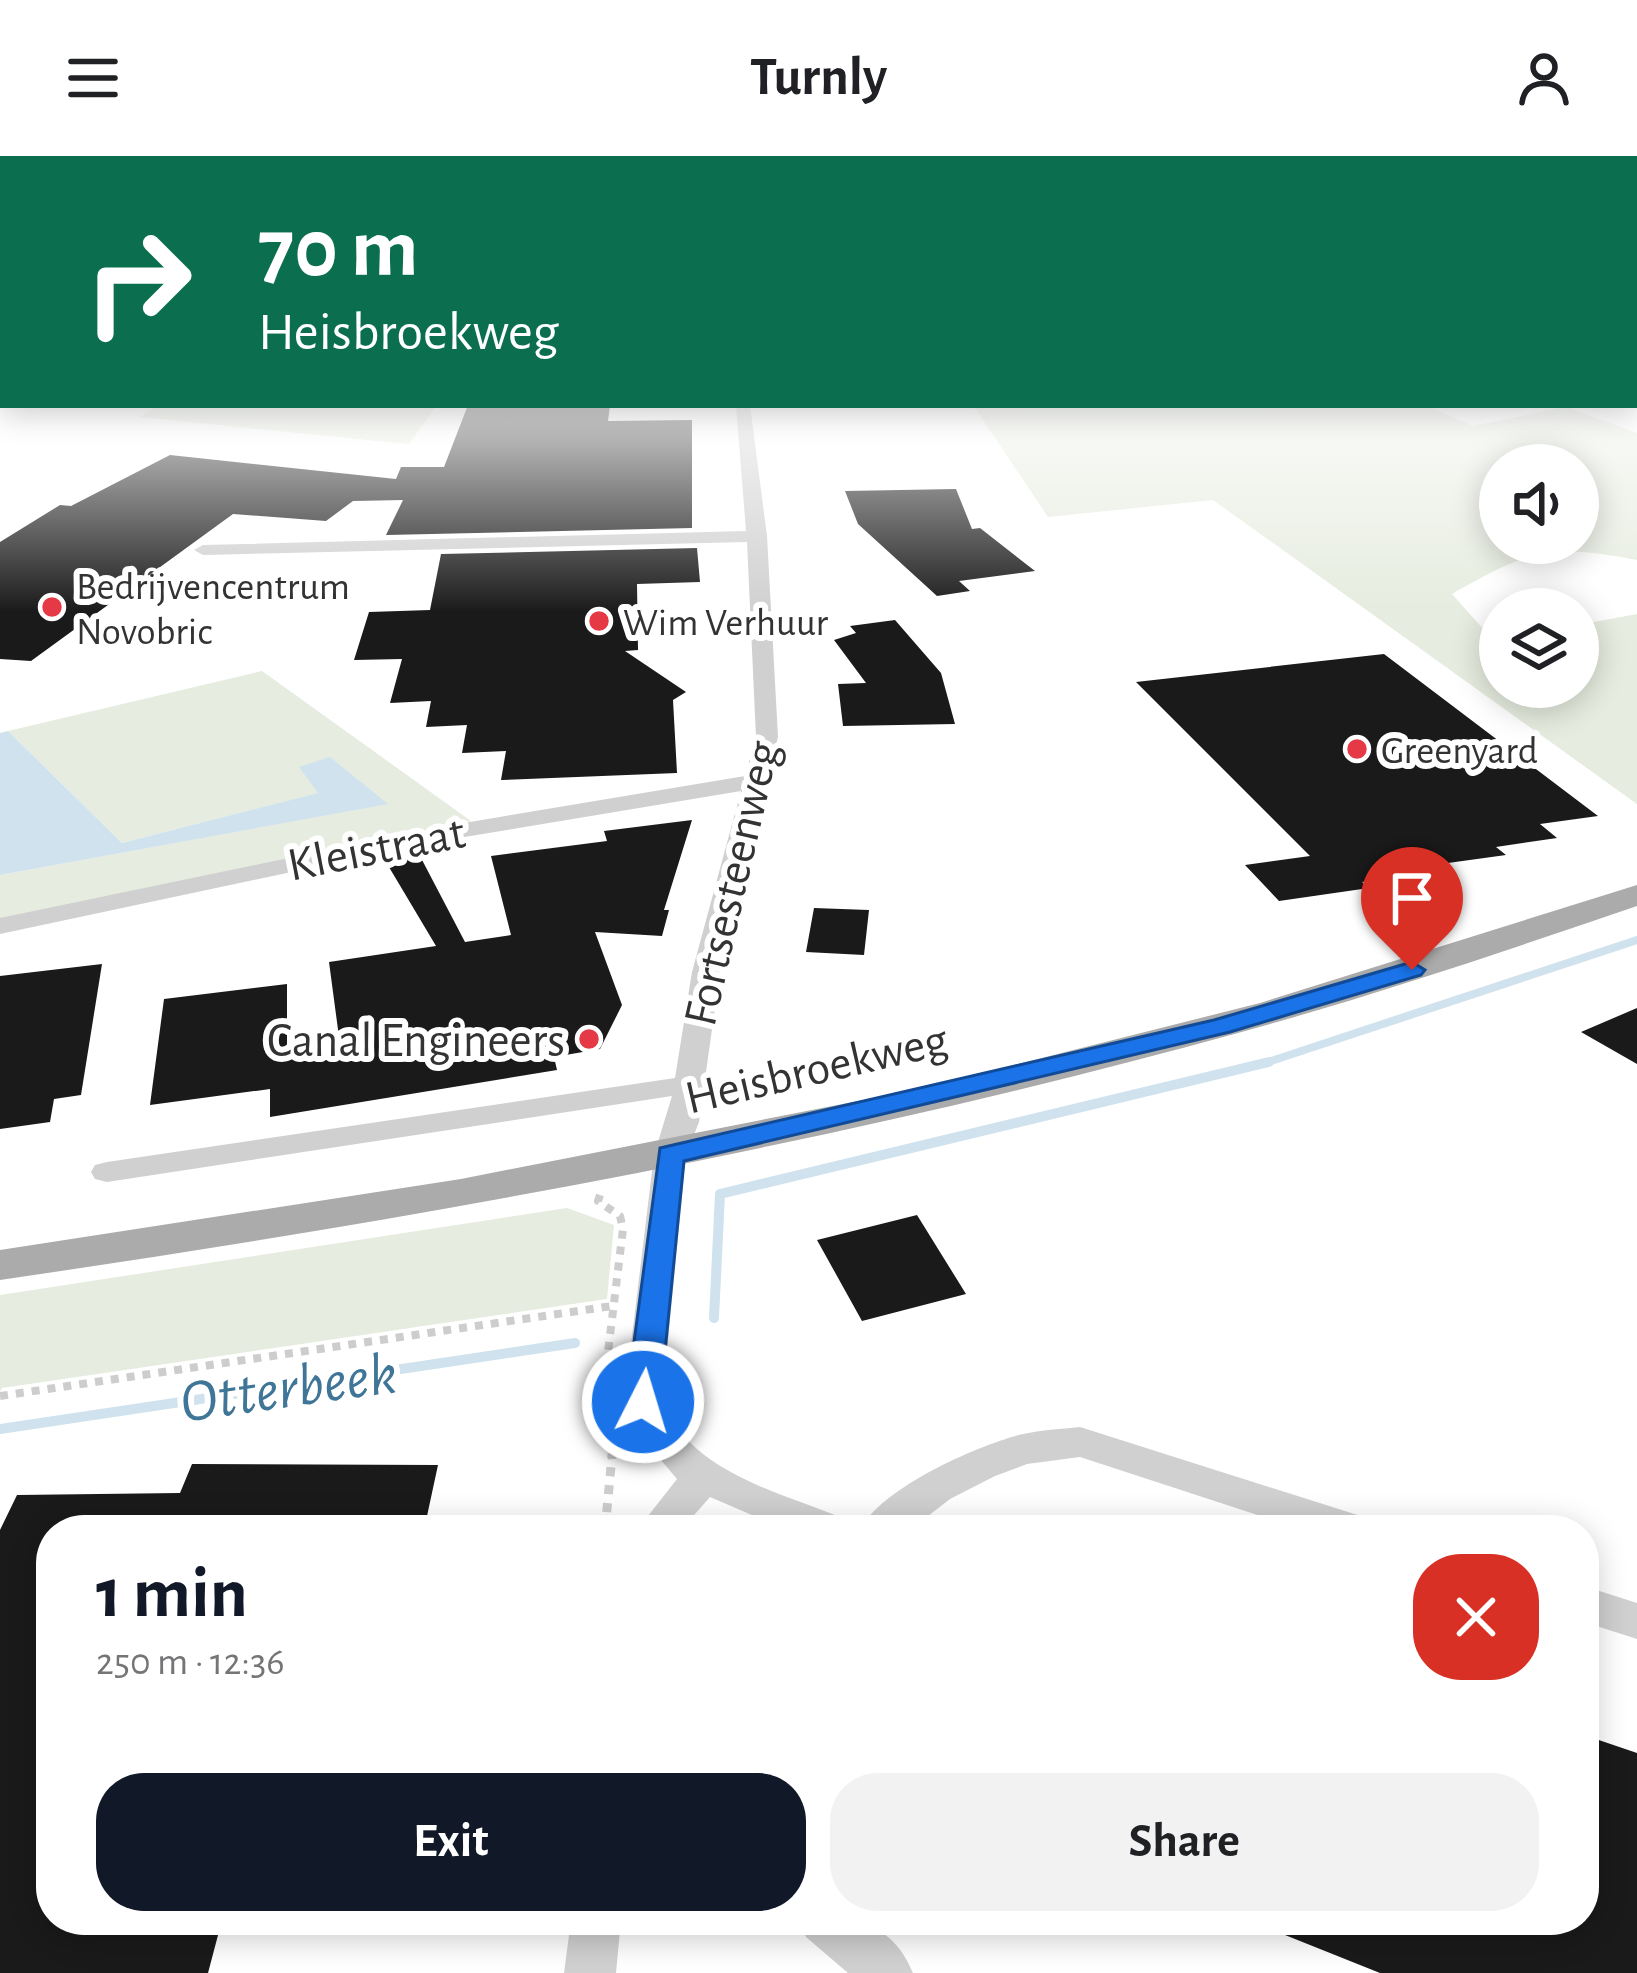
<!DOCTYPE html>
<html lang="en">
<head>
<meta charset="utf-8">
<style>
	:root { --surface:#fff; --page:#f2f2f2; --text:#202124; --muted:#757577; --accent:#111827 }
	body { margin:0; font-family:"Alegreya Sans",sans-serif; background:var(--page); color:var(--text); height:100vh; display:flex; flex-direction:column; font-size:45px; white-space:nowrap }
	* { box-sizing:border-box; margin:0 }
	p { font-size:39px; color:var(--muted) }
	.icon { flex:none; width:66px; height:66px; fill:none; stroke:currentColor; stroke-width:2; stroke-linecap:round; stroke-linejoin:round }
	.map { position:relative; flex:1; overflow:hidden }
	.details { position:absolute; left:36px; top:1359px; width:1563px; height:420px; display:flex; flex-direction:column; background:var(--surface); border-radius:48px; box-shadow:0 6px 30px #0003 }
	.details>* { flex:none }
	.guide { position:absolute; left:0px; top:0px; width:1638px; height:252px; box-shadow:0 6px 30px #0003; background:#0b6e4f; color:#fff; overflow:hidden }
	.buttons { position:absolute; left:1479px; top:288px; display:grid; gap:24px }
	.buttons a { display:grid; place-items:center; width:120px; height:120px; border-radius:50%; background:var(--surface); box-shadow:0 6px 30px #0003; font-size:60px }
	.pin { position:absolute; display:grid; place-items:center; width:102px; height:102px; color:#fff; margin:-123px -51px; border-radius:50% 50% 50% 0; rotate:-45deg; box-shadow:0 0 12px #0007 }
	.pin .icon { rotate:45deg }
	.me { position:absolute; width:132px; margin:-66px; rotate:5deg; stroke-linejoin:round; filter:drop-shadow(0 0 9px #0008) }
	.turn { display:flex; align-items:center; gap:42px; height:252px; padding:0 60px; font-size:54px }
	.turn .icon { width:156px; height:156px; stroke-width:2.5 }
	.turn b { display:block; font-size:84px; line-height:102px }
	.round { display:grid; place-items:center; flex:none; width:126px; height:126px; border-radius:48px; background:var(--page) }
	.overview { display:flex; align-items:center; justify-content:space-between; height:204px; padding:0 60px }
	h1 { font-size:72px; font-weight:600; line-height:90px; color:var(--accent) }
	.cta { display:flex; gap:24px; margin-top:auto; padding:24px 60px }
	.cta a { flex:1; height:138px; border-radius:48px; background:var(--accent); color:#fff; font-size:48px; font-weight:600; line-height:138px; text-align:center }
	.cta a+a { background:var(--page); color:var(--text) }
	header { display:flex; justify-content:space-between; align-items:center; height:156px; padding:0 60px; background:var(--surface); font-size:54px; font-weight:600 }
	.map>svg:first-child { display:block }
	.green { fill:#e6ecdf; fill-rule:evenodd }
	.water { fill:#cfe2ee }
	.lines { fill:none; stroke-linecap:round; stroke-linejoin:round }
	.stream-far1 { stroke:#cfe2ee; stroke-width:8 }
	.stream { stroke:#cfe2ee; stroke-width:10 }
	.building { fill:#1a1a1a }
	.path-far1 { stroke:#cdcdcd; stroke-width:8; stroke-dasharray:8 8; stroke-linecap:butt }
	.path { stroke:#cdcdcd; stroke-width:9; stroke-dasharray:9 9; stroke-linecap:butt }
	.minor { fill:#d0d0d0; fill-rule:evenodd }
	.major { fill:#ababab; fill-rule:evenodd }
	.route { fill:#1a73e8; stroke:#114b97; stroke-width:3 }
	.poi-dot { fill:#e63946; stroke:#fff; stroke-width:4.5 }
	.labels { text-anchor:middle; stroke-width:12; stroke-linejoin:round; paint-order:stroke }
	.far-poi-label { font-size:39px; fill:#333; stroke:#fff; text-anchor:start }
	.street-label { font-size:48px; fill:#333; stroke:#fff }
	.poi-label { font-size:48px; fill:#333; stroke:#fff; text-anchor:end }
	.near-water-label { font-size:60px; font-style:italic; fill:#3f7597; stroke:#fff }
</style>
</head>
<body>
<header><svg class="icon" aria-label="menu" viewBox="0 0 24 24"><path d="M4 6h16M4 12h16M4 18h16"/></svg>Turnly<svg class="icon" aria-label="person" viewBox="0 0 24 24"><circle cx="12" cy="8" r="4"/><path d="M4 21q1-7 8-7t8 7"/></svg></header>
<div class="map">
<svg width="1637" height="1817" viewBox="0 0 1637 1817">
	<rect width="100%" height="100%" fill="#fff"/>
	<!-- green -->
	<path class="green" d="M159,249H437L409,288L140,261Z
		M973,249H1425L1473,270L1566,251L1637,277V404C1548,387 1530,394 1452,438L1485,475L1500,478V531H1578V469L1637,458V648L1213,344L1048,361ZM1500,309H1578V387H1500Z
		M262,515L471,665L0,765V719L386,648L319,637L122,687L8,575Z
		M567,1052L614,1069L607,1143L2,1232L0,1236V1139Z"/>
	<!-- water -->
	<path class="water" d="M8,575L122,687L318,637L299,611L330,601L388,648L0,719V577Z"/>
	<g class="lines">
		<!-- stream-far1 -->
		<path class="stream-far1" d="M1259,909L1637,784"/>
		<!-- stream -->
		<path class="stream" d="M714,1162L720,1038L1269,906
			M0,1273L575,1187"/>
	</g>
	<!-- building -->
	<path class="building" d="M468,249H610L608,265L692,264V372L386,379L403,344L353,345L326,365L233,358L31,505L0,503V386L60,349L71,350L170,299L396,323L401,311H444Z
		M956,333L972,373L980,372L1035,415L959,425L970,435L937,440L858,368L845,335Z
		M697,392L700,426L637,428L638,494L625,495L686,536L673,544L677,617L501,624L506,595L462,597L467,569L426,571L431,545L390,547L402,503L354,504L369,456L430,454L441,398Z
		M895,464L941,517L955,568L843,570L838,528L866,527L834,484L856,477L850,470Z
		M1384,498L1598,660L1540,668L1557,682L1496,691L1506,699L1419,711L1425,717L1362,726L1369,732L1279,745L1245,709L1310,700L1136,526Z
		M692,664L664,754H669L662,780L595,776L622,849L600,893L554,901L557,914L270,961V933L150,949L164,843L287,828V903L341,896L329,806L436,790L383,701L413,695L421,702L465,786L511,779L491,700L607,685L604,675Z
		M814,752L869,754L864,799L806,796Z
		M102,808L81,939L54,943L50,966L0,973V820Z
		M1637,852V908L1581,876Z
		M917,1059L966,1138L862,1165L817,1084Z
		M192,1308L438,1309L424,1374H51V1764H222L208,1817H0V1374L17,1339L180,1337Z
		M1584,1579L1637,1597V1817H1380L1250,1765L1584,1764Z"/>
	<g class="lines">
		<!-- path-far1 -->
		<path class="path-far1" d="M600,1039L598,1045L620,1060L623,1073L603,1237L612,1303
			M0,1240L612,1150"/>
		<!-- path -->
		<path class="path" d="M605,1374L612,1300"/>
		<!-- minor -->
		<path class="minor" d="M1635,203H1637V212H1635Z
			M736,249H750L767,380L778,581L720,816L699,966L686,999L662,1246C693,1317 777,1335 842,1362L848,1374H787L710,1341L681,1374H637L677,1323L638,1277L624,1246L654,999L672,940L107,1026L95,1023L91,1016L95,1009L107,1006L675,922L692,816L741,635L428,687L0,778V762L428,673L745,620L756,581L747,386L203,399L194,394L203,389L746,375Z
			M1080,1271L1367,1362L1373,1374H1303L1080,1301L1027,1308L995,1320L950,1343L910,1374H860C881,1332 978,1289 1023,1278C1041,1274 1061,1273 1080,1271Z
			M1584,1430L1637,1447V1483L1584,1466Z
			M571,1764H621L616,1817H564Z
			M799,1764C850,1764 890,1761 913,1817H848L806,1781Z"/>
		<!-- major -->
		<path class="major" d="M1637,729V750C1505,795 1373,840 1238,877C832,989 417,1063 0,1124V1094L461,1023L919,933L1260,847Z"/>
	</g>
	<!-- sky -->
	<linearGradient id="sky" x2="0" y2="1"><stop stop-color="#9ec6ea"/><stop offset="0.44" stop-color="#fff"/><stop offset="1" stop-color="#fff" stop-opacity="0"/></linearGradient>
	<rect width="1637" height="456" fill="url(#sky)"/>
	<!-- route -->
	<path class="route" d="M1412,806L1425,814L1421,819L1230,876L684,1005L660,1246L655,1255L643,1258L631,1255L626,1246L660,992L1214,864Z"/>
	<!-- markers -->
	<g class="poi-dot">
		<circle cx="52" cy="451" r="12"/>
		<circle cx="599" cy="465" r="12"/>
		<circle cx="1357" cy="593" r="12"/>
		<circle cx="589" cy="883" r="12"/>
	</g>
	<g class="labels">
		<!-- far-poi labels -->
		<g class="far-poi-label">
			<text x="76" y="443">Bedrijvencentrum<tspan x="76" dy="45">Novobric</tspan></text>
			<text x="623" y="479">Wim Verhuur</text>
			<text x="1381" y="607">Greenyard</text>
		</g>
		<!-- street labels -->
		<g class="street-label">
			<text transform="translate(376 691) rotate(-11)" y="17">Kleistraat</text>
			<text transform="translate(730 727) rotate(-77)" y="17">Fortsesteenweg</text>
			<text transform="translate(816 911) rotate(-13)" y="17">Heisbroekweg</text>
		</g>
		<!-- poi labels -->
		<g class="poi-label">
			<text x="565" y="900">Canal Engineers</text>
		</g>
		<!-- near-water labels -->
		<g class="near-water-label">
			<text transform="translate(288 1230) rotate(-8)" y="21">Otterbeek</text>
		</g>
	</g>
</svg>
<div class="buttons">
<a><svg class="icon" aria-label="sound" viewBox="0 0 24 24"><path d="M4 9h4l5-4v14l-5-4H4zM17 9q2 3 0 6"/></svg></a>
<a><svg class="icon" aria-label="layers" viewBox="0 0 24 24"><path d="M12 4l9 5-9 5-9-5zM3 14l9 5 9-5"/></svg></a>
</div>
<div class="pin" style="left:1412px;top:814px;background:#d93025"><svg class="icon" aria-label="arrive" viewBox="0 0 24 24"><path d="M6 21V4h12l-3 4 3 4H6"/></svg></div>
<svg class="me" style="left:643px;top:1246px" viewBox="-20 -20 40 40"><circle r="17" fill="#1a73e8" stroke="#fff" stroke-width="3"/><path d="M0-11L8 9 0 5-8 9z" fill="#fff"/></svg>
<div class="guide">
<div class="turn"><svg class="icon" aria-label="right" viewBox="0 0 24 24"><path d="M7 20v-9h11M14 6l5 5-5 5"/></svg><div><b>70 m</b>Heisbroekweg</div></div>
</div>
<section class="details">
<div class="overview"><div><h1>1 min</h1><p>250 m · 12:36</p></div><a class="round" style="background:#d93025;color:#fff"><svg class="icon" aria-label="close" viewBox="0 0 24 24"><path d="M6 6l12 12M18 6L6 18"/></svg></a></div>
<div class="cta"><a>Exit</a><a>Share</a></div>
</section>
</div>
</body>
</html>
